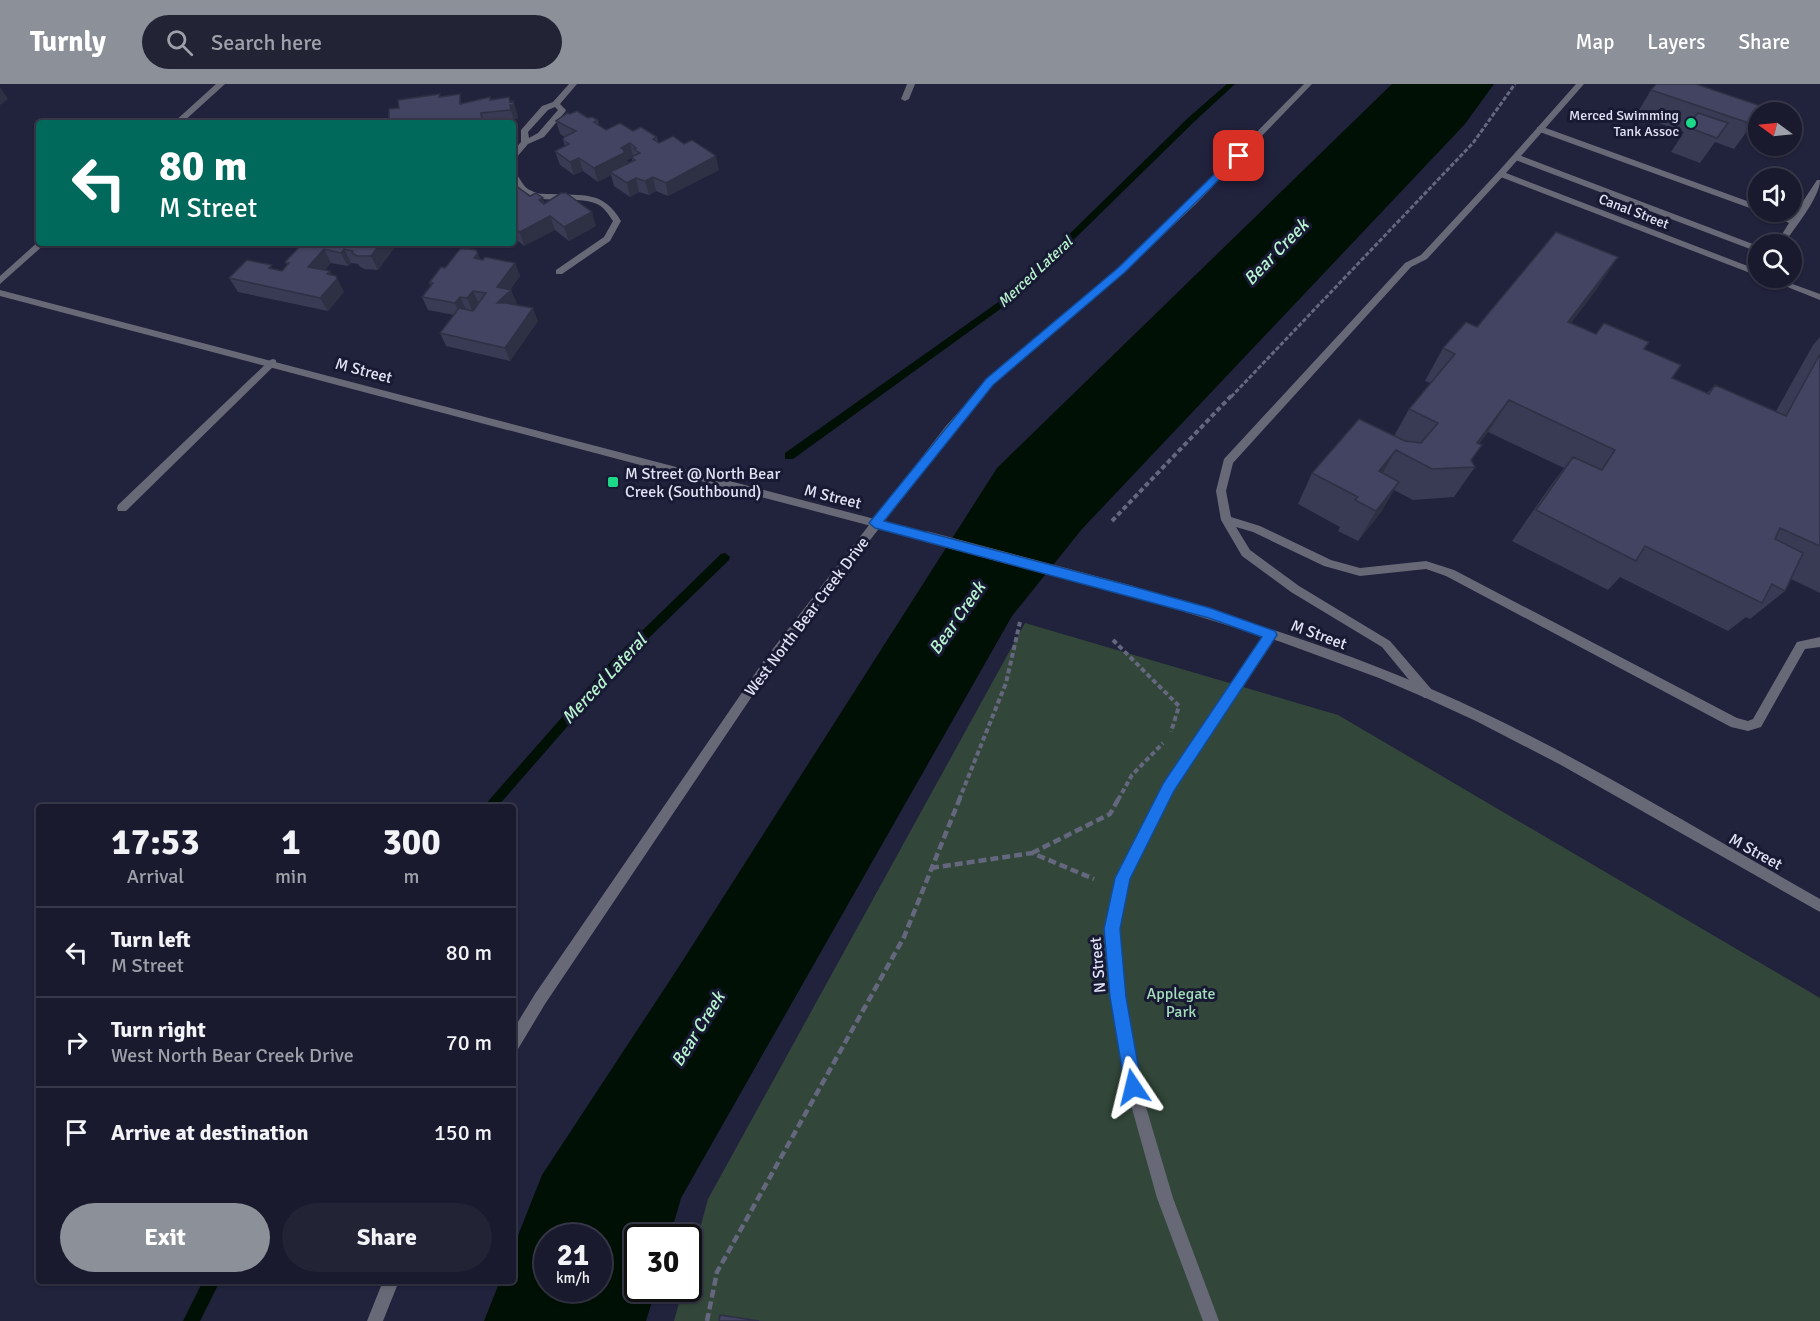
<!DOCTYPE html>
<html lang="en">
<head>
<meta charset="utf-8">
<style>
	:root { --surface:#191a2d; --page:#222335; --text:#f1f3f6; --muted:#9fa1aa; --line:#373849; --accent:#8c9099 }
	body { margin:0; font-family:Signika,sans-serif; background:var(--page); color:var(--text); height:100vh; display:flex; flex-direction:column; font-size:22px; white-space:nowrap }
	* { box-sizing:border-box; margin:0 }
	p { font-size:20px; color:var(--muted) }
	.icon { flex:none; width:33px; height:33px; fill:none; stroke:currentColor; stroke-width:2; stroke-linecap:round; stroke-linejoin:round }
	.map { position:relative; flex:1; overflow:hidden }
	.details { position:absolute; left:36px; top:720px; width:480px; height:480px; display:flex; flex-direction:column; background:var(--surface); border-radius:6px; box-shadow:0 2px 4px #0004,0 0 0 2px var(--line) }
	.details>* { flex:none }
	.guide { position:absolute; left:36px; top:36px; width:480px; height:126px; border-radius:6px; box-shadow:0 2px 4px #0004,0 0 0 2px var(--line); background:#00695c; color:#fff; overflow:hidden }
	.needle { width:39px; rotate:285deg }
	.fabs { position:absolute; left:1748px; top:18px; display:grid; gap:12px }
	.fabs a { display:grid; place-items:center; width:54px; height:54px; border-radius:50%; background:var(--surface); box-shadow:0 2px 4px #0004,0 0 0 2px var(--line); font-size:30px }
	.speed { position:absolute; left:534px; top:1140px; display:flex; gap:12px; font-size:30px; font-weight:700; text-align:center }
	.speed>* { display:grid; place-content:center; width:78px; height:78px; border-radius:50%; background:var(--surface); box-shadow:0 2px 4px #0004,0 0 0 2px var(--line); line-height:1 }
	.speed small { font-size:15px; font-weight:400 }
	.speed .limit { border:3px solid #111; border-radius:9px; background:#fff; color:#111 }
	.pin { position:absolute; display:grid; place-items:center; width:51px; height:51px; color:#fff; margin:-26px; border-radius:12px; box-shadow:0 3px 9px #0006 }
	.me { position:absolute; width:66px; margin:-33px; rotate:350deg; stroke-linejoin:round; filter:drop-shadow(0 0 4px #0008) }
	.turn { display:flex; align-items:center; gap:21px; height:126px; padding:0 24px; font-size:27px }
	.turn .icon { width:78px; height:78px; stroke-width:2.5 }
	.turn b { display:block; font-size:42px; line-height:51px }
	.eta { display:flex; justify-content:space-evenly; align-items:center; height:102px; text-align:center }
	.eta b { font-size:36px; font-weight:700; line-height:42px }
	.button { display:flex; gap:12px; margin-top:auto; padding:12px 24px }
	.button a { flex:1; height:69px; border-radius:36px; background:var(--accent); color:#fff; font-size:24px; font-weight:700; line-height:69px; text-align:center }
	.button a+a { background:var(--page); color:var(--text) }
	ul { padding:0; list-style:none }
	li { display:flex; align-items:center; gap:18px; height:90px; padding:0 24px; border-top:2px solid var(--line) }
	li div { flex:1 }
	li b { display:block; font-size:22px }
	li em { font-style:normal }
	header { display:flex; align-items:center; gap:36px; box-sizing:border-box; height:84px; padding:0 30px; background:var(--accent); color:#fff }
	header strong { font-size:28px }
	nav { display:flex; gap:33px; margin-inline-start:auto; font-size:21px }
	.search { width:420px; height:54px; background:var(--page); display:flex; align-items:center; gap:15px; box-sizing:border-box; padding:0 21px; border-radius:33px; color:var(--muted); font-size:22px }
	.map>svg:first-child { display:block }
	.green { fill:#32473a }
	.water { fill:#001005; fill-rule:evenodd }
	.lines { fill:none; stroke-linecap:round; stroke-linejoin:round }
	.stream { fill:#001005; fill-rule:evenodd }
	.path-far2 { stroke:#65677e; stroke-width:3; stroke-dasharray:4.5 2; stroke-linecap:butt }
	.path-far1 { stroke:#65677e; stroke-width:4; stroke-dasharray:5 3; stroke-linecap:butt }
	.path { stroke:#65677e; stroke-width:4.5; stroke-dasharray:8 4; stroke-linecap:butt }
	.service { fill:#686977; fill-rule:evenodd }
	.minor { fill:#686977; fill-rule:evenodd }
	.tertiary { fill:#686977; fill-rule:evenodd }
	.tertiary-bridge { stroke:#686977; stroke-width:11 }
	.wall { fill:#393a53; fill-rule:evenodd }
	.shaded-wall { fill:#2e3044 }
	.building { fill:#424461; stroke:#2e3044; stroke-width:1.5 }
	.route { fill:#1a73e8; stroke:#114b97; stroke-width:1.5 }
	.poi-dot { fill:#1bd988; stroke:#181932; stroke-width:2 }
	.labels { text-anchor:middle; stroke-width:6; stroke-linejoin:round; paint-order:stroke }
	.far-poi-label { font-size:14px; fill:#e1e3f5; stroke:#181932; text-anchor:end }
	.far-street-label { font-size:14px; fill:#e1e3f5; stroke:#181932 }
	.far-water-label { font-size:15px; font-style:italic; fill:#b8f4cf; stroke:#181932 }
	.street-label { font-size:16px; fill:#e1e3f5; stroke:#181932 }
	.poi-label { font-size:16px; fill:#e1e3f5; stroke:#181932; text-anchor:start }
	.park-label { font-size:16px; fill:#a3deba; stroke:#181932 }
	.water-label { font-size:18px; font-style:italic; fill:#b8f4cf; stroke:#181932 }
</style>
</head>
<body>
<header>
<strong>Turnly</strong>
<div class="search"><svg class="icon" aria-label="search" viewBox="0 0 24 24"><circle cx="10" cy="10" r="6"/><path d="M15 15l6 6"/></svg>Search here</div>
<nav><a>Map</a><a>Layers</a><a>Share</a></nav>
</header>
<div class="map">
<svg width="1820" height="1237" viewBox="0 0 1820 1237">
	<rect width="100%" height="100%" fill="#21223c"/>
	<!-- green -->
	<path class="green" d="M1025,539L1338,631L1820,914V1237H674L683,1205L688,1204L689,1185L708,1115Z"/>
	<!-- water -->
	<path class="water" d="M1392,0H1494L1465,40L1082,445L1012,532L681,1114L670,1153L638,1154V1204L656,1205L646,1237H484L500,1197H513V1164L542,1091L678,884L997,384ZM548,1154H598V1204H548Z"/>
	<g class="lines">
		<!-- stream -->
		<path class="stream" d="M1227,0H1235L1195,37L1010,218L793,375H785V369L1004,214L1189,33Z
			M725,469L730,473L729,476L622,580L497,723H483L614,574L721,470Z
			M203,1197H220L200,1237H183Z"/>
		<!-- path-far2 -->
		<path class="path-far2" d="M1231,313L1473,59L1515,0"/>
		<!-- path-far1 -->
		<path class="path-far1" d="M1112,437L1232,311
			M1113,556L1179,622L1171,648
			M959,716L1006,599L1020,538
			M1118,716L1132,691L1163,659"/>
		<!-- path -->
		<path class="path" d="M1032,769L1110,730L1119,714
			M931,784L1032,769L1094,795
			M707,1237L717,1188L904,853L960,714"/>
		<!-- service -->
		<path class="service" d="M1537,43H1543L1758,121V127L1537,47Z
			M1513,71H1519L1758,162V168L1513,75Z
			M1498,88L1505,90L1427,175L1411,183L1233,379L1226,407L1231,433L1260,442L1331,476L1360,484L1426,477L1454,486L1737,634L1748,637L1753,635L1797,558L1820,553V563L1805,565L1761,643L1748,647L1731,643L1446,492L1426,485L1360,492L1324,482L1253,448L1236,443L1250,466L1299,502L1390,557L1432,606L1434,610L1432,614H1424L1382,563L1291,508L1242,472L1221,436L1216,407L1224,375L1405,179L1421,171Z
			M1817,96H1820C1820,114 1794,144 1784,160H1776L1789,139L1763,128H1774L1792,134Z
			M273,275L276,276V280L126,427H118L117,424L118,421L270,276Z"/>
		<!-- minor -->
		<path class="minor" d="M216,0H225L182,39H173Z
			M569,0H577L560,20L566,26L565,28L544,53L528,60L516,74H513V67L521,58V46L542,22L553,18ZM555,23L558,26L538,49L529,54L528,48L548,26Z
			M907,0H915L909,15L905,17L901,15Z
			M1304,0H1312L1196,120L1124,188L993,300L954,348L773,581L545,920L518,965L513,967V946L535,910L765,575L946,342L987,296L1118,184L1190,116Z
			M1576,0H1584L1506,89L1758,186V192L1498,92V88Z
			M513,88C521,92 521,103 532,107C537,110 544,110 551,110C583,112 603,106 621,137L610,157L562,190H556V186L604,153L613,137C608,130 605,124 597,120C577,110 525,124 514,102C512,98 513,92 513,88Z
			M39,157V159H46L0,200V192Z
			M1765,194H1776L1820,210V216Z
			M1271,546L1275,548L1277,551L1275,554L1173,706L1128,795L1119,845L1125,913L1140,1003L1173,1114L1219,1237H1203L1157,1114L1126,1003L1111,913L1105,845L1115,794L1165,698L1267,548Z
			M383,1197H399L383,1237H367Z"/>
		<!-- tertiary -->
		<path class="tertiary" d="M0,206L928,449L933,453L928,457L0,212Z
			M1131,503C1252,537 1372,575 1486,630C1600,685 1709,752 1820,815V828L1561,681L1476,637L1428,615L1379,594L1281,558L1127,510L1125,507L1127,504Z"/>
		<!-- tertiary-bridge -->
		<path class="tertiary-bridge" d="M928,453L1131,507"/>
	</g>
	<!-- wall -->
	<path class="wall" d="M1651,6L1758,32L1734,65L1715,58L1700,79L1671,68L1684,48L1636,31Z
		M441,13L463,19L491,15L513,17L518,34L515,35V40H513L379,39L389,38L399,24Z
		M570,30L598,36L599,42L606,46L633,47L657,53L658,59L719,86L668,112L656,107L649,111L639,108L630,113L614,102L611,91L598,98L583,87L574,91L560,81L555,67L565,63L563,56L565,53L560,50L556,37ZM632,74V77L628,79L627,76Z
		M513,102L545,119L596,142L569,157L555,146L524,162L513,153Z
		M323,159L324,162H327L329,159H405L404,160L398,159L378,186L364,185L359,182L358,180L351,179L348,182L331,179L325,186L332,191L344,208L328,227L238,208L229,194L275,185L282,187L287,181L285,178Z
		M1618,173L1596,206L1571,239L1596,250L1644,265L1672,294L1707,309L1715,301L1776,327L1813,261L1820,253V509L1791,495L1785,507L1750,535L1746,533L1728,547L1620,493L1608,506L1512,457L1549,404L1564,384L1488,348L1479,360L1482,361L1471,377L1475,383L1454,413L1413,416L1394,406L1381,428L1358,457L1338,447L1340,443L1298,420L1312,389L1394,352L1409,325L1431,299L1425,297L1443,264L1477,243Z
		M480,175L515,179L520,192L510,206L517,219L515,220L538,237L510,277L446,262L440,249L454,231L428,226L422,213L431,202L429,199L445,184Z
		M720,1231H725L764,1237H719Z"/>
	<!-- shaded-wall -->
	<path class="shaded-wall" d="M0,3L8,15L0,21Z
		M509,13L512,21L513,17L518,31V34L515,35V40L511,26Z
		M481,29L485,39H472Z
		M630,59L633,73L627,76L628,80L610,88L611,91L598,98L594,84L621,64Z
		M716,72L719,86L668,112L666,99Z
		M579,74L583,87L574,91L570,78Z
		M653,93L656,107L649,111L645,97Z
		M636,94L639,108L630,113L627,99Z
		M543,114L548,128L539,116Z
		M592,128L596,142L569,157L564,143Z
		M550,132L555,146L524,162L520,148Z
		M321,159H323L327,166L324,165L331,179L316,196L308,183Z
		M381,159H398L378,186L371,172Z
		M344,165L351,179L348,182L341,169Z
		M478,169L483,183L474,174Z
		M1618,173L1596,206L1547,271L1568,238Z
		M515,179L520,192L507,210L511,206L517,219L503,232L497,219V203Z
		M330,187L335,197L336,192L344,208L328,227L320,214L327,190Z
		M473,207L479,220L473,228L467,214Z
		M460,213L466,226L461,232L455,219Z
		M533,224L538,237L510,277L505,264Z
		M1509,316L1488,348L1462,383L1477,359Z
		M1396,366L1378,397L1379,387Z
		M1399,398L1381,428L1358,457L1376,427Z"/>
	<!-- building -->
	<path class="building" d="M1656,0H1696L1764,23L1760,28H1758V32L1752,40L1651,6Z
		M440,10L439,13L460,10V20L490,13V16L509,13L510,18L513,17L514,21H510L511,26L481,29L482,36L472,39H379L389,38V25L399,24L398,16Z
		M577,27L588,34L592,33L598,36L594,38L606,46L620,39L633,47L641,43L657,53L653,55L659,59L673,52L684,60L692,56L716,72L666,99L653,93L645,97L636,94L627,99L610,88L635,76L631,73L640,69L634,65L636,64L630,59L621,64L624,66V69L594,84L579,74L570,78L555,67L569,60L563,56L564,53L576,47L556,37L567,29L570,30Z
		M1698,29L1728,39L1717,54L1687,43Z
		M515,101L530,112L536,109L543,114L539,116L544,120L561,109H566L592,128L564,143L550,132L520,148L513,143V102Z
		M1556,148L1618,173L1568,238L1596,250L1604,239L1649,258L1644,265L1681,281L1672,294L1709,310L1715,301L1786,332L1820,270V462L1780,444L1775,455L1803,469L1785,507L1772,500L1762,519L1645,462L1636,477L1536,426L1573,373L1602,386L1615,366L1509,316L1477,359L1482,361L1471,376L1475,383L1432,385L1396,366L1379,387L1399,398L1376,427L1355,416L1358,413L1312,389L1359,335L1405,357L1421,359L1438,339L1409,325L1455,270L1443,264L1466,238L1477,243Z
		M303,159H321L319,161L327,162L329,159H381L371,172H357L352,169L353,167L344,165L341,169L324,165L308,183L330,187L327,190L336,192L337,195L320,214L229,194L247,176L272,181L269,184L282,187L289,179L285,178Z
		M460,165H469L476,166L478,169L474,174L483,176L485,173L515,179L497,203L511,206L497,219H506L533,224L505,264L440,249L459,224L473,227L486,209L473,207L467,214L460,213L455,219L422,213L433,199H429L441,183L445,184Z
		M720,1231L759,1237H719Z"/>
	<!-- route -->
	<path class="route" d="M1235,70L1243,72L1125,188L993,301L884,437L1131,502L1210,524L1275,547L1277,551L1174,707L1130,795L1120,845L1126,913L1142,1003L1139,1009L1133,1012L1127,1009L1125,1003L1110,913L1104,845L1115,794L1164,698L1262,553L1209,534L875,444L869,439L986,295L1118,184Z"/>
	<!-- markers -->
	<g class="poi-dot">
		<circle cx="1691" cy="39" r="6"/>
		<rect x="607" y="392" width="12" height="12" rx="3"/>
	</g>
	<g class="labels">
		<!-- far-poi labels -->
		<g class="far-poi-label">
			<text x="1679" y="36">Merced Swimming<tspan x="1679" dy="16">Tank Assoc</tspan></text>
		</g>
		<!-- far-street labels -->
		<g class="far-street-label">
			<text transform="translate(1634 127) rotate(21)" y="5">Canal Street</text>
		</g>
		<!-- far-water labels -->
		<g class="far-water-label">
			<text transform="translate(1035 188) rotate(-43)" y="5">Merced Lateral</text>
		</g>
		<!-- street labels -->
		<g class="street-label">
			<text transform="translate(364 286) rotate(15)" y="6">M Street</text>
			<text transform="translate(833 412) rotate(14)" y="6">M Street</text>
			<text transform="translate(806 532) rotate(-53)" y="6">West North Bear Creek Drive</text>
			<text transform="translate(1319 550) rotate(20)" y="6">M Street</text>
			<text transform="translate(1756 767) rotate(29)" y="6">M Street</text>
			<text transform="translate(1097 881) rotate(-95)" y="6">N Street</text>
		</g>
		<!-- poi labels -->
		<g class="poi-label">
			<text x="625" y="395">M Street @ North Bear<tspan x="625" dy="18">Creek (Southbound)</tspan></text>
		</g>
		<!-- park labels -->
		<g class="park-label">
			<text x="1181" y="915">Applegate<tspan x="1181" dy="18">Park</tspan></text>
		</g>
		<!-- water labels -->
		<g class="water-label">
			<text transform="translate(1276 168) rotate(-46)" y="6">Bear Creek</text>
			<text transform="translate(957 534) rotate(-55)" y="6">Bear Creek</text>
			<text transform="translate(604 595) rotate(-47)" y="6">Merced Lateral</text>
			<text transform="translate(698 945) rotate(-58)" y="6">Bear Creek</text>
		</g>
	</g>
</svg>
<div class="fabs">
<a><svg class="needle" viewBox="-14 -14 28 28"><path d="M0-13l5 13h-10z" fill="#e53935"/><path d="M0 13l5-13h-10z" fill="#9fa1aa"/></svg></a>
<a><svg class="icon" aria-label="sound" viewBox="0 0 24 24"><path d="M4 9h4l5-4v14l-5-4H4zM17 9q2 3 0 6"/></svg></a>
<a><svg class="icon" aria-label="search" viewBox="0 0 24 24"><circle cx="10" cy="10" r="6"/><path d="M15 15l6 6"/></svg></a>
</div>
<div class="speed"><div>21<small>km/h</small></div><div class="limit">30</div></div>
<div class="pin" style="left:1239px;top:72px;background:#d93025"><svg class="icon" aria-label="arrive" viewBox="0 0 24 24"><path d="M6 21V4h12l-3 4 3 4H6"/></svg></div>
<svg class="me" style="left:1133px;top:1003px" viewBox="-20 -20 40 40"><path d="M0-17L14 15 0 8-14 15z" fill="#1a73e8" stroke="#fff" stroke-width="4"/></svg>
<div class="guide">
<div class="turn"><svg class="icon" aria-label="left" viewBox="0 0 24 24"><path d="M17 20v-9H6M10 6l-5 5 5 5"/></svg><div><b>80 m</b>M Street</div></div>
</div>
<section class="details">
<div class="eta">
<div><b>17:53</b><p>Arrival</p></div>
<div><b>1</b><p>min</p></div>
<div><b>300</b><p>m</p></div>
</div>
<ul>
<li><svg class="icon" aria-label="left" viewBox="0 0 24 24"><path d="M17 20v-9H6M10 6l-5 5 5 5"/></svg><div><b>Turn left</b><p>M Street</p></div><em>80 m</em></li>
<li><svg class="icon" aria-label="right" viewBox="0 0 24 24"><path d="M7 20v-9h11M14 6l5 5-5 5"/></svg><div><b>Turn right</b><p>West North Bear Creek Drive</p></div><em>70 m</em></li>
<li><svg class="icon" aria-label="arrive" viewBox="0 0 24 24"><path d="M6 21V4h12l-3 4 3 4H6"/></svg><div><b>Arrive at destination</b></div><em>150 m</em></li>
</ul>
<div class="button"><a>Exit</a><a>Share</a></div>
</section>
</div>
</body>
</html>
